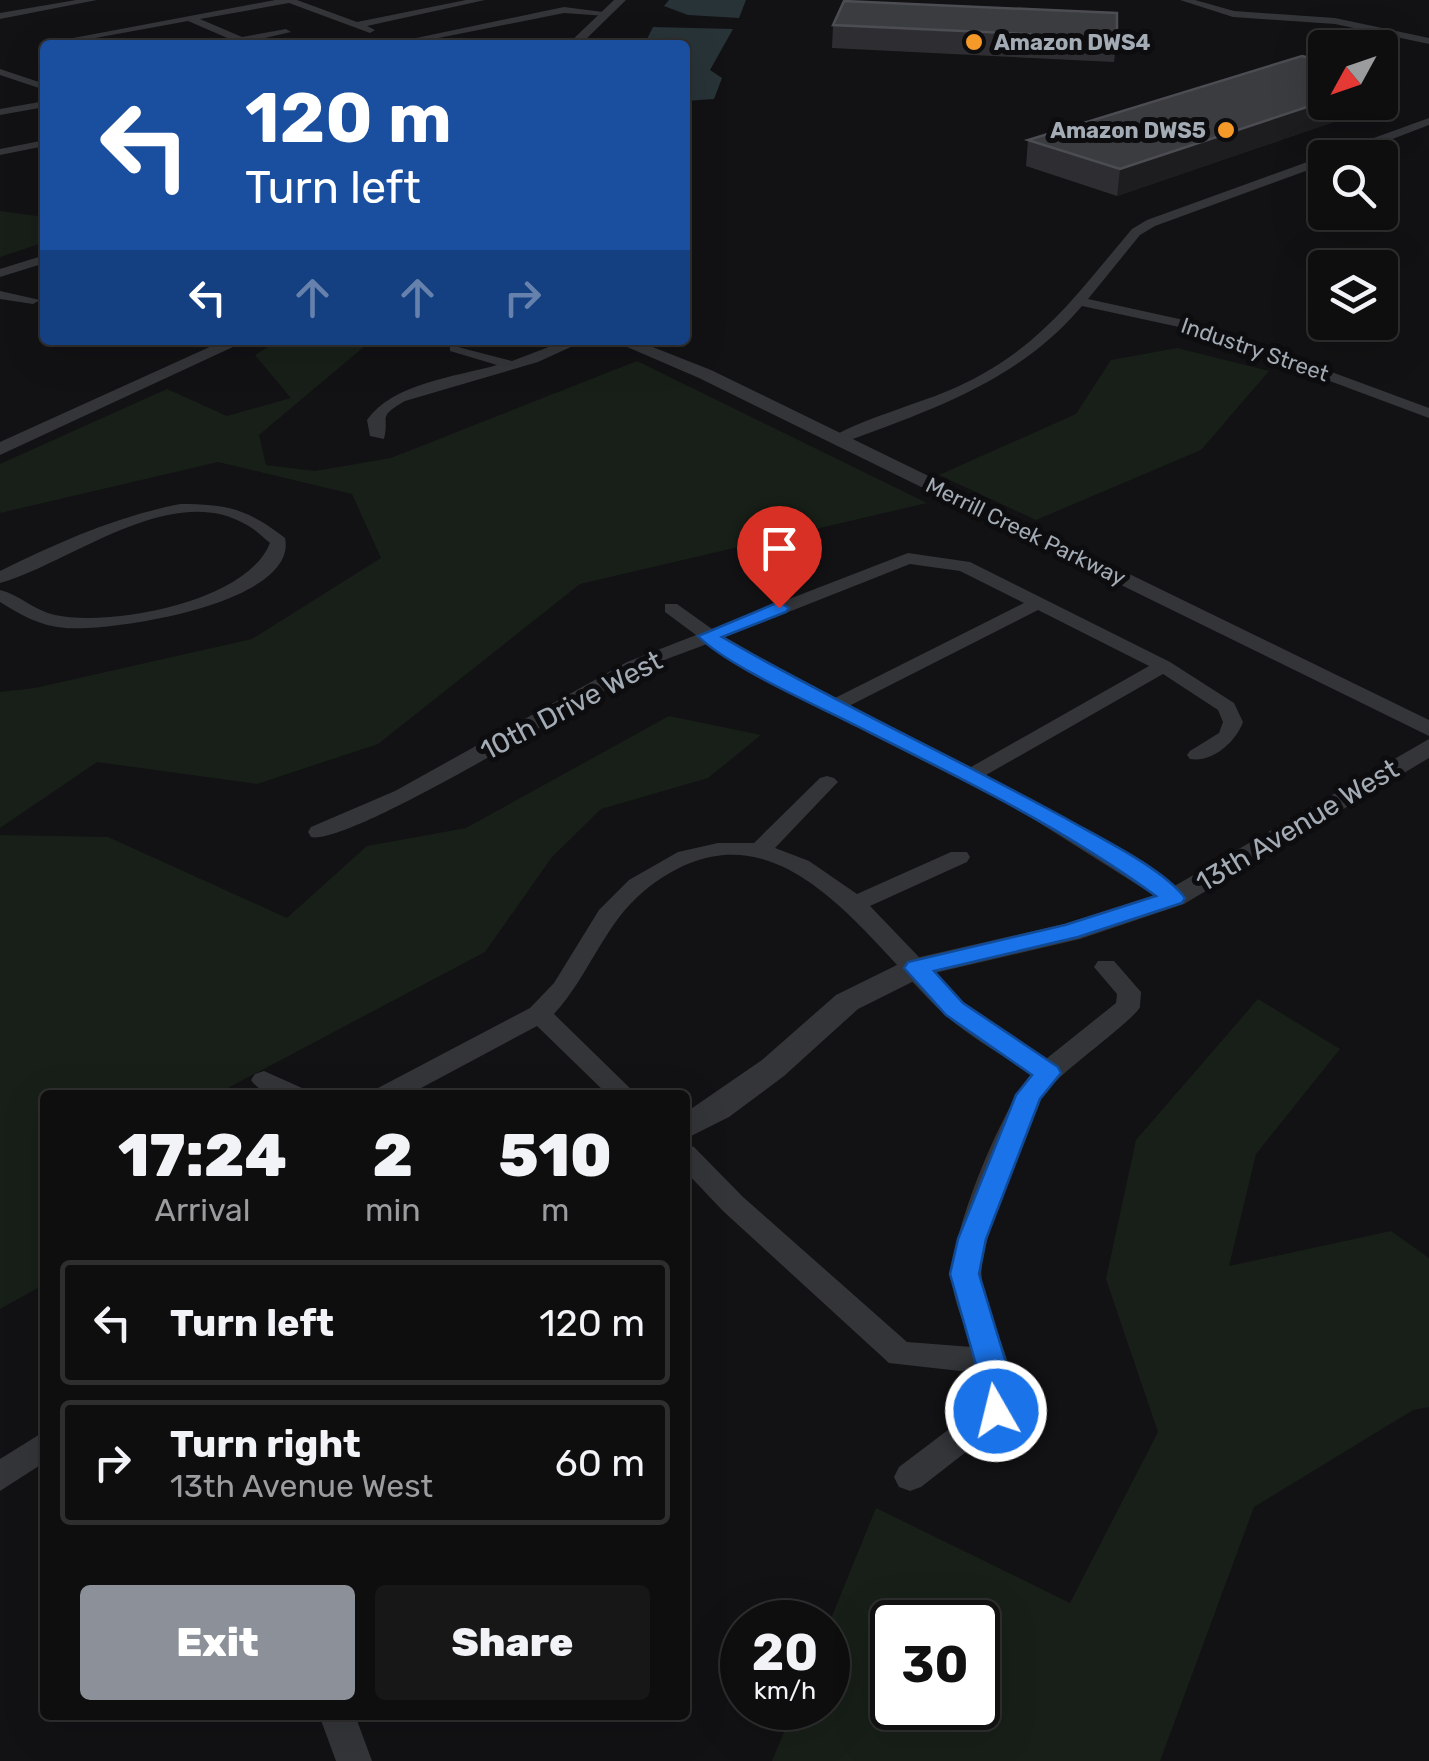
<!DOCTYPE html>
<html lang="en">
<head>
<meta charset="utf-8">
<style>
	:root { --surface:#0e0e0f; --page:#171718; --text:#f1f3f6; --muted:#9b9c9e; --line:#2e2e2f; --accent:#8c9099 }
	body { margin:0; font-family:Rubik,sans-serif; background:var(--page); color:var(--text); height:100vh; display:flex; flex-direction:column; font-size:38px; white-space:nowrap }
	* { box-sizing:border-box; margin:0 }
	p { font-size:32px; color:var(--muted) }
	.icon { flex:none; width:55px; height:55px; fill:none; stroke:currentColor; stroke-width:2; stroke-linecap:round; stroke-linejoin:round }
	.map { position:relative; flex:1; overflow:hidden }
	.panel { position:absolute; left:40px; top:1090px; width:650px; height:630px; display:flex; flex-direction:column; background:var(--surface); border-radius:10px; box-shadow:0 10px 40px #0002,0 0 0 2px var(--line) }
	.panel>* { flex:none }
	.guide { position:absolute; left:40px; top:40px; width:650px; height:305px; border-radius:10px; box-shadow:0 10px 40px #0002,0 0 0 2px var(--line); background:#1a4fa0; color:#fff; overflow:hidden }
	.needle { width:65px; rotate:230deg }
	.controls { position:absolute; left:1308px; top:30px; display:grid; gap:20px }
	.controls a { display:grid; place-items:center; width:90px; height:90px; border-radius:10px; background:var(--surface); box-shadow:0 10px 40px #0002,0 0 0 2px var(--line); font-size:50px }
	.speed { position:absolute; left:720px; top:1600px; display:flex; gap:20px; font-size:50px; font-weight:700; text-align:center }
	.speed>* { display:grid; place-content:center; width:130px; height:130px; border-radius:50%; background:var(--surface); box-shadow:0 10px 40px #0002,0 0 0 2px var(--line); line-height:1 }
	.speed small { font-size:25px; font-weight:400 }
	.speed .limit { border:5px solid #111; border-radius:15px; background:#fff; color:#111 }
	.pin { position:absolute; display:grid; place-items:center; width:85px; height:85px; color:#fff; margin:-102px -42px; border-radius:50% 50% 50% 0; rotate:-45deg; box-shadow:0 0 10px #0007 }
	.pin .icon { rotate:45deg }
	.me { position:absolute; width:110px; margin:-55px; rotate:352deg; stroke-linejoin:round; filter:drop-shadow(0 0 8px #0008) }
	.turn { display:flex; align-items:center; gap:35px; height:210px; padding:0 40px; font-size:45px }
	.turn .icon { width:130px; height:130px; stroke-width:2.5 }
	.turn b { display:block; font-size:70px; line-height:85px }
	.lanes { display:flex; align-items:center; height:95px; padding:0 40px; background:#0003; justify-content:center; gap:50px; direction:ltr }
	.lanes .off { opacity:.35 }
	.eta { display:flex; justify-content:space-evenly; align-items:center; height:170px; text-align:center }
	.eta b { font-size:60px; font-weight:800; line-height:70px }
	.action { display:flex; gap:20px; margin-top:auto; padding:20px 40px }
	.action a { flex:1; height:115px; border-radius:10px; background:var(--accent); color:#fff; font-size:40px; font-weight:800; line-height:115px; text-align:center }
	.action a+a { background:var(--page); color:var(--text) }
	ul { padding:0; list-style:none }
	li { display:flex; align-items:center; gap:30px; height:125px; margin:0 20px 15px; padding:0 20px; border:5px solid var(--line); border-radius:10px }
	li div { flex:1 }
	li b { display:block; font-size:38px }
	li em { font-style:normal }
	.map>svg:first-child { display:block }
	.green { fill:#181f18; fill-rule:evenodd }
	.water { fill:#283338 }
	.lines { fill:none; stroke-linecap:round; stroke-linejoin:round }
	.minor { fill:#333539; fill-rule:evenodd }
	.tertiary { fill:#333539; fill-rule:evenodd }
	.wall { fill:#2e2e32 }
	.shaded-wall { fill:#1d1d20 }
	.building { fill:#3a3c40; stroke:#4b4d52; stroke-width:2.5 }
	.route { fill:#1a73e8; stroke:#114b97; stroke-width:2.5 }
	.poi-dot { fill:#f59929; stroke:#0d0d0f; stroke-width:4 }
	.labels { text-anchor:middle; stroke-width:10; stroke-linejoin:round; paint-order:stroke }
	.far-poi-label { font-size:22px; font-weight:bold; fill:#a3abb5; stroke:#0d0d0f; text-anchor:start }
	.far-street-label { font-size:22px; fill:#a3abb5; stroke:#0d0d0f }
	.street-label { font-size:28px; fill:#a3abb5; stroke:#0d0d0f }
</style>
</head>
<body>
<div class="map">
<svg width="1429" height="1761" viewBox="0 0 1429 1761">
	<rect width="100%" height="100%" fill="#121214"/>
	<!-- green -->
	<path class="green" d="M0,211L45,217V242L0,257Z
		M279,340H372L259,435L266,465L315,471L391,458L637,361L927,503L580,584L378,744L257,784L97,762L0,828V692L35,688L252,639L381,558L352,494L218,462L0,513V464L167,389L227,416L291,398L255,355Z
		M1177,348L1269,371L1201,450L1036,520L939,475L1076,414L1111,360Z
		M669,716L761,735L708,778L601,809L552,857L485,952L224,1090L229,1095H45V1284L0,1309V835L108,837L287,918L367,846L466,828Z
		M1258,999L1340,1049L1256,1154L1229,1266L1391,1231L1429,1258V1407L1413,1410L1254,1507L1160,1761H772L794,1708H828V1626L876,1508L1070,1603L1158,1432L1106,1279L1136,1140ZM978,1622V1708H892V1622Z"/>
	<!-- water -->
	<path class="water" d="M669,0H746L739,18L688,15L664,6Z
		M653,27L733,29L710,70L722,78L714,99L685,101V45H644Z"/>
	<g class="lines">
		<!-- minor -->
		<path class="minor" d="M76,0H97L0,19V13Z
			M275,0H297L357,22L466,0H485L367,26L375,30L370,33L289,3L200,19L242,37L286,29L291,32L252,41L258,45L233,43L232,40L188,21L57,45L52,42Z
			M1180,0H1195L1234,11L1335,18L1429,38V44L1335,24L1233,17Z
			M564,7L611,13L606,16L564,13L403,45H383Z
			M0,69L45,84V90L0,75Z
			M45,101V107L0,115V109Z
			M1429,118V125L1343,158H1325V164L1155,226L1140,235L1088,299L1202,324L1429,408V418L1193,330L1082,306C1019,381 931,410 842,443L828,440C851,422 925,402 957,387C1039,350 1076,295 1132,229L1147,220Z
			M45,140V146L0,155V149Z
			M45,255V263L0,277V269Z
			M0,291L40,300L33,304L0,299Z
			M567,340H586L538,362L405,401C376,418 390,415 384,439L370,436L367,420C393,383 455,377 497,365L450,351V345L512,361Z
			M180,504C227,504 248,509 285,538C299,604 109,632 65,628C40,626 21,615 0,602V590C20,595 35,611 55,615C111,627 247,602 270,543C262,537 254,528 245,524C170,481 69,564 0,583V571C59,542 115,517 180,504Z
			M908,553L970,562L1170,662L1234,703L1243,722C1236,742 1212,763 1190,759L1187,755L1190,751L1219,733L1223,722L1218,710L1163,674L986,775L1082,828L1182,893L1185,898L1182,903H1166L1016,808L825,711L709,643C685,653 660,660 638,672C587,698 350,846 311,837L308,832L311,827L395,791L627,662L696,635L665,612V604H677L712,629ZM910,564L960,571L1024,603L833,699L725,637ZM1038,610L1149,666L971,767L849,706Z
			M827,776L834,778L838,782L834,786L775,848L809,861L857,894L951,852H967L970,857L967,862L870,906L963,1003L1046,1059L1116,1003L1117,994L1094,967L1098,961H1114L1141,992C1141,994 1140,1005 1140,1007C1135,1019 1064,1070 1049,1088C1020,1122 993,1213 983,1258C971,1311 1032,1368 1007,1420L921,1487L910,1491L899,1487L894,1477L899,1467L981,1405L978,1373L889,1363L723,1211L685,1171V1144L694,1147L743,1197L907,1342L972,1347C965,1324 951,1298 952,1273C953,1228 1002,1109 1031,1074C1003,1055 969,1037 943,1013C861,935 773,786 644,891C604,924 589,976 554,1014L637,1095H608L537,1026L408,1095H374L378,1088L530,1008L554,983L599,910L629,880L678,852L718,843H754L820,778Z
			M264,1071L302,1088L306,1095C285,1095 264,1099 251,1080L255,1074Z
			M45,1431V1462L0,1491V1459Z
			M319,1715H355L372,1761H336Z"/>
		<!-- tertiary -->
		<path class="tertiary" d="M614,0H626L580,45H567Z
			M225,340H248L0,455V442Z
			M611,340H635L711,370L1429,720V736L699,378Z
			M1429,739V758L1184,904L1080,939L926,975L858,1009L784,1076L729,1117L685,1139V1113L762,1060L836,995L907,960L1064,924L1164,892Z"/>
	</g>
	<!-- wall -->
	<path class="wall" d="M833,25L1117,38L1114,62L832,48Z
		M1392,79L1386,104L1117,196L1026,166L1028,140Z"/>
	<!-- shaded-wall -->
	<path class="shaded-wall" d="M1392,79L1386,104L1117,196L1120,169L1325,101V102H1380V83Z"/>
	<!-- building -->
	<path class="building" d="M844,1L1117,13V38L833,25Z
		M1302,56L1325,62V101L1120,169L1028,140Z
		M1380,76L1392,79L1380,83Z"/>
	<!-- route -->
	<path class="route" d="M779,602L789,608L786,612L722,637C834,702 952,756 1065,818C1098,837 1163,868 1185,898L1182,903L1078,937L934,971L963,1003L1058,1067L1061,1073L1040,1099L986,1239L979,1274L1014,1389L1007,1420L996,1424L985,1420L980,1411L983,1389L950,1274L958,1239L1016,1095L1032,1075L946,1015L904,968L908,962L1065,925L1156,896C1063,828 959,777 857,726C816,705 727,666 698,636Z"/>
	<!-- markers -->
	<g class="poi-dot">
		<circle cx="974" cy="42" r="10"/>
		<circle cx="1226" cy="130" r="10"/>
	</g>
	<g class="labels">
		<!-- far-poi labels -->
		<g class="far-poi-label">
			<text x="994" y="50">Amazon DWS4</text>
			<text x="1206" y="138" text-anchor="end">Amazon DWS5</text>
		</g>
		<!-- far-street labels -->
		<g class="far-street-label">
			<text transform="translate(1255 349) rotate(19)" y="8">Industry Street</text>
			<text transform="translate(1026 531) rotate(26)" y="8">Merrill Creek Parkway</text>
		</g>
		<!-- street labels -->
		<g class="street-label">
			<text transform="translate(571 705) rotate(-28)" y="10">10th Drive West</text>
			<text transform="translate(1297 825) rotate(-31)" y="10">13th Avenue West</text>
		</g>
	</g>
</svg>
<div class="controls">
<a><svg class="needle" viewBox="-14 -14 28 28"><path d="M0-13l5 13h-10z" fill="#e53935"/><path d="M0 13l5-13h-10z" fill="#9b9c9e"/></svg></a>
<a><svg class="icon" aria-label="search" viewBox="0 0 24 24"><circle cx="10" cy="10" r="6"/><path d="M15 15l6 6"/></svg></a>
<a><svg class="icon" aria-label="layers" viewBox="0 0 24 24"><path d="M12 4l9 5-9 5-9-5zM3 14l9 5 9-5"/></svg></a>
</div>
<div class="speed"><div>20<small>km/h</small></div><div class="limit">30</div></div>
<div class="pin" style="left:779px;top:608px;background:#d93025"><svg class="icon" aria-label="arrive" viewBox="0 0 24 24"><path d="M6 21V4h12l-3 4 3 4H6"/></svg></div>
<svg class="me" style="left:996px;top:1411px" viewBox="-20 -20 40 40"><circle r="17" fill="#1a73e8" stroke="#fff" stroke-width="3"/><path d="M0-11L8 9 0 5-8 9z" fill="#fff"/></svg>
<div class="guide">
<div class="turn"><svg class="icon" aria-label="left" viewBox="0 0 24 24"><path d="M17 20v-9H6M10 6l-5 5 5 5"/></svg><div><b>120 m</b>Turn left</div></div>
<div class="lanes"><svg class="icon" aria-label="left" viewBox="0 0 24 24"><path d="M17 20v-9H6M10 6l-5 5 5 5"/></svg><svg class="icon off" aria-label="ahead" viewBox="0 0 24 24"><path d="M12 20V5M6 11l6-6 6 6"/></svg><svg class="icon off" aria-label="ahead" viewBox="0 0 24 24"><path d="M12 20V5M6 11l6-6 6 6"/></svg><svg class="icon off" aria-label="right" viewBox="0 0 24 24"><path d="M7 20v-9h11M14 6l5 5-5 5"/></svg></div>
</div>
<section class="panel">
<div class="eta">
<div><b>17:24</b><p>Arrival</p></div>
<div><b>2</b><p>min</p></div>
<div><b>510</b><p>m</p></div>
</div>
<ul>
<li><svg class="icon" aria-label="left" viewBox="0 0 24 24"><path d="M17 20v-9H6M10 6l-5 5 5 5"/></svg><div><b>Turn left</b></div><em>120 m</em></li>
<li><svg class="icon" aria-label="right" viewBox="0 0 24 24"><path d="M7 20v-9h11M14 6l5 5-5 5"/></svg><div><b>Turn right</b><p>13th Avenue West</p></div><em>60 m</em></li>
</ul>
<div class="action"><a>Exit</a><a>Share</a></div>
</section>
</div>
</body>
</html>
